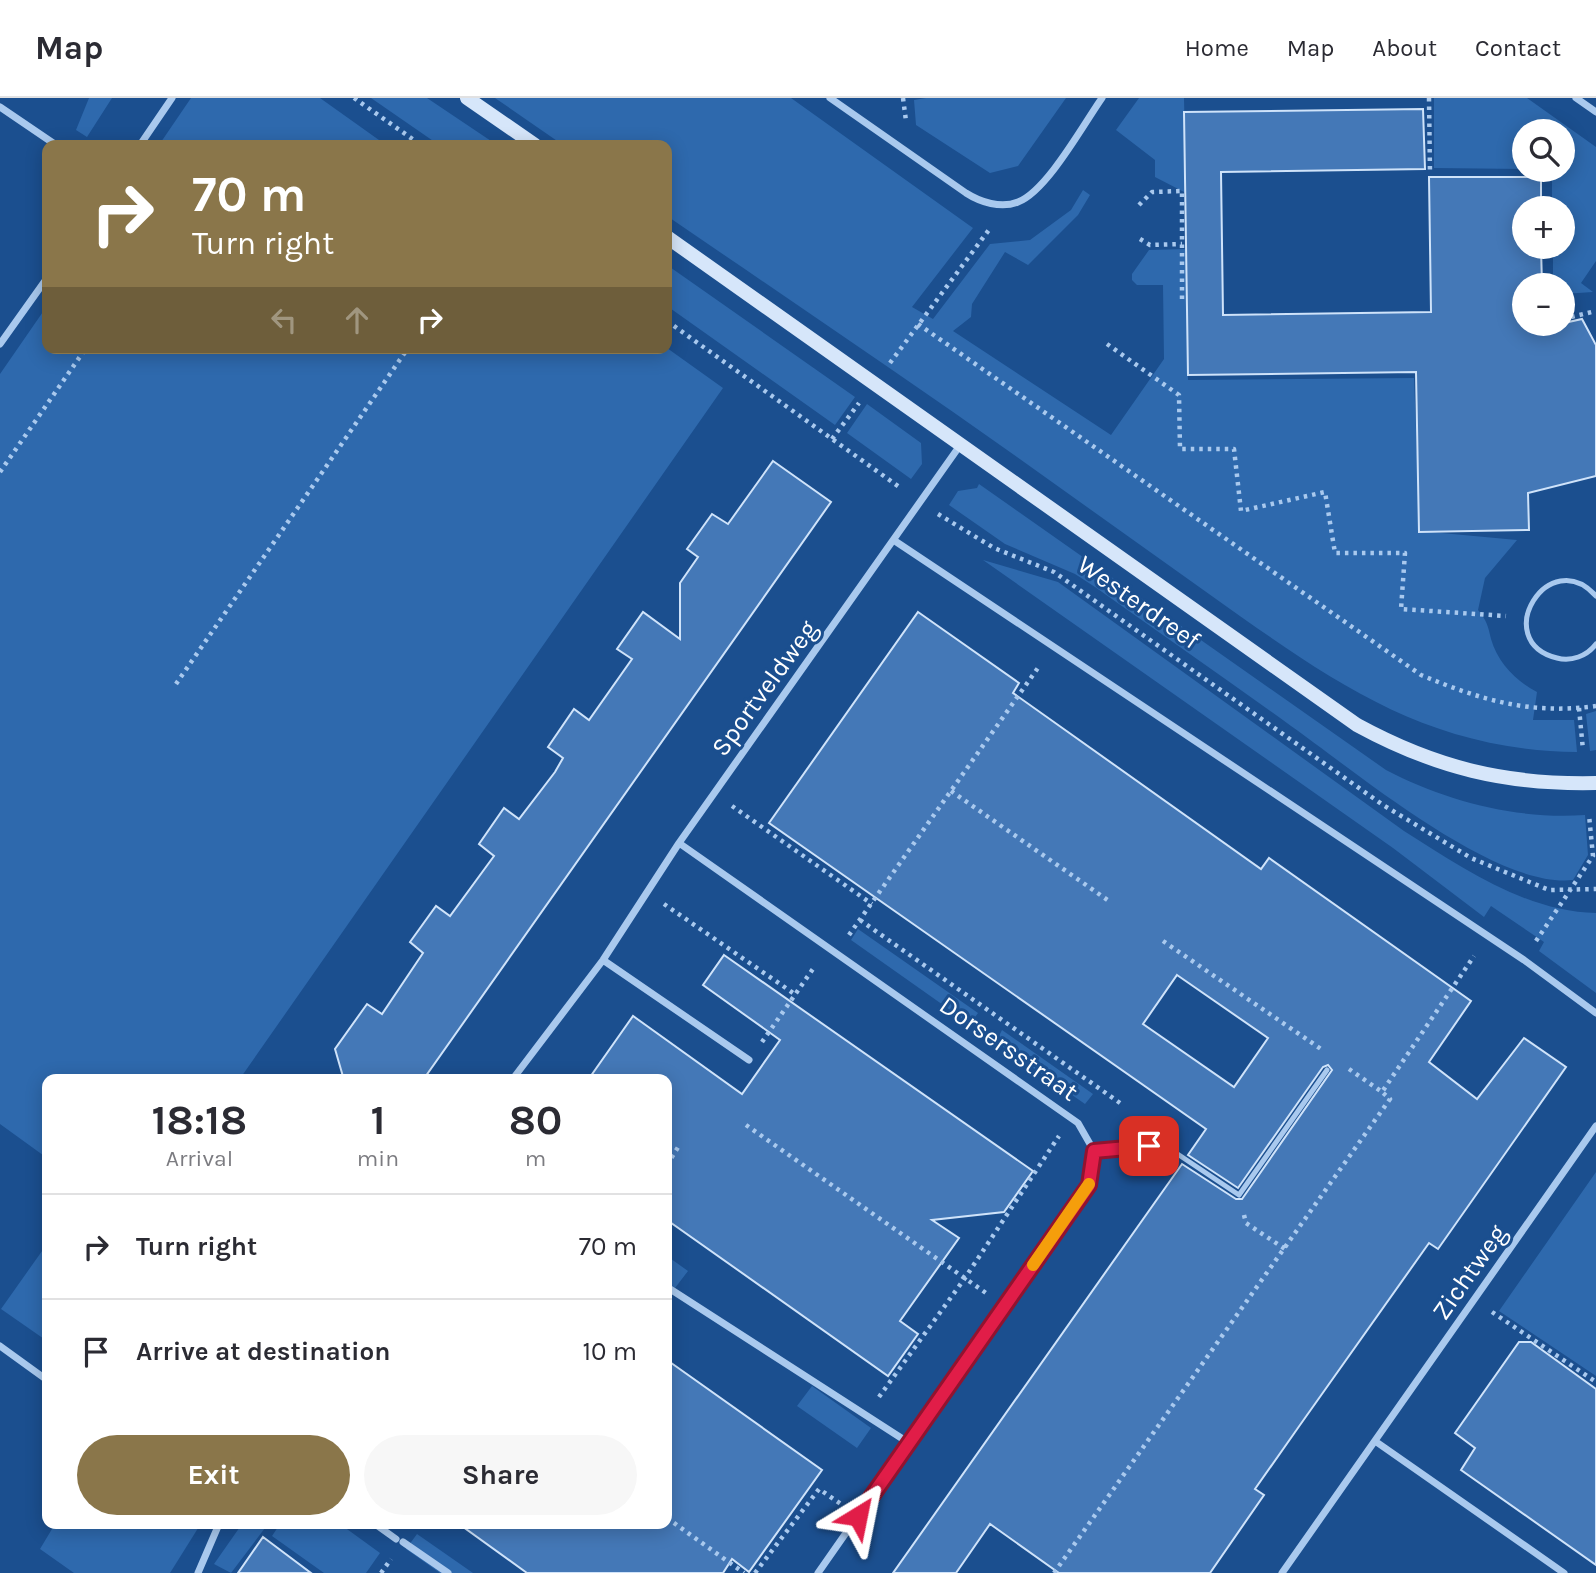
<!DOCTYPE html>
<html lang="en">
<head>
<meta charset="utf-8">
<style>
	:root { --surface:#fff; --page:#f7f7f7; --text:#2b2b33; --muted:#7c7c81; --line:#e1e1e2; --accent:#8a764a }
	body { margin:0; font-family:Karla,sans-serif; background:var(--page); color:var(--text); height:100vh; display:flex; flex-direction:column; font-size:26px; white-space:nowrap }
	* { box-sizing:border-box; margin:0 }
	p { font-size:23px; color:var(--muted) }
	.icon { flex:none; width:38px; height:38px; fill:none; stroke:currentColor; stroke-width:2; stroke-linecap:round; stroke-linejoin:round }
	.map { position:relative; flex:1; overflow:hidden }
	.panel { position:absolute; left:42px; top:976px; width:630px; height:455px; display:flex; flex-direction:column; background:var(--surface); border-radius:14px; box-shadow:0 4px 18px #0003 }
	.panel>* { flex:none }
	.banner { position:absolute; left:42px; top:42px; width:630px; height:214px; border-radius:14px; box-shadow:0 4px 18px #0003; background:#8a764a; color:#fff; overflow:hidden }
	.tools { position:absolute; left:1512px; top:21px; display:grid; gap:14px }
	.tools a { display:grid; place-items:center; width:63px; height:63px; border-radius:50%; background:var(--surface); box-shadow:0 4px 18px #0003; font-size:35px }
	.pin { position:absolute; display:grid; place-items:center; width:60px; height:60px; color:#fff; margin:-30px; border-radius:14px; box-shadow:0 4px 10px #0006 }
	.me { position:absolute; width:77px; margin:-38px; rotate:35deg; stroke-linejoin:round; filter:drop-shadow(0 0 5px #0008) }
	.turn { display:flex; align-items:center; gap:24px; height:147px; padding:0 35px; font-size:32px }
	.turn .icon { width:91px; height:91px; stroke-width:2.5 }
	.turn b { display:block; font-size:49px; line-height:60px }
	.lanes { display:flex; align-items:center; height:66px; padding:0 35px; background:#0003; justify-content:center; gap:35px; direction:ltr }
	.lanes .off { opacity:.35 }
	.eta { display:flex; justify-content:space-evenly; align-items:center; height:119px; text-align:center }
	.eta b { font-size:42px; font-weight:700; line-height:49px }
	.button { display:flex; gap:14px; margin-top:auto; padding:14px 35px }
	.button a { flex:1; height:80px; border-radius:42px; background:var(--accent); color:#fff; font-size:28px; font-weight:700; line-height:80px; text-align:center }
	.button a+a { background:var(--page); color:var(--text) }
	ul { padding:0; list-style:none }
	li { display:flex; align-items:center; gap:21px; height:105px; padding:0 35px; border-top:2px solid var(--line) }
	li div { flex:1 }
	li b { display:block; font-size:26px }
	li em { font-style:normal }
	header { display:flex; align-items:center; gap:42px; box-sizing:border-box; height:98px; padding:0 35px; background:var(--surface); border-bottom:2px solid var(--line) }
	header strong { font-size:33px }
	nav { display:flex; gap:38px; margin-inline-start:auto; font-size:24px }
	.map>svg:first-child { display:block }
	.green { fill:#2e69ad }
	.building { fill:#4478b7; stroke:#cfe3fa; stroke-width:2; fill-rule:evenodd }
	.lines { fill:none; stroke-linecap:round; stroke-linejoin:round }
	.path { stroke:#a9c9ee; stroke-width:4.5; stroke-dasharray:3.5 5; stroke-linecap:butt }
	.lane { stroke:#a9c9ee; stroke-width:5 }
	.street { stroke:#a9c9ee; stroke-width:7 }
	.secondary { stroke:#d6e6fa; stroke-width:14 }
	.route-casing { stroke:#92132f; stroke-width:18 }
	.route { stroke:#e11d48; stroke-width:12 }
	.slow { stroke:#f59e0b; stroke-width:12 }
	.labels { text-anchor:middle; stroke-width:6; stroke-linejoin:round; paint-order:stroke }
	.street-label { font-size:26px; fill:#fff; stroke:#1b4f8f }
</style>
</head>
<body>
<header>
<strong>Map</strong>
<nav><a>Home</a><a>Map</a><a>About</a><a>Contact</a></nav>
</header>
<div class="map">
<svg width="1596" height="1475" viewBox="0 0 1596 1475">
	<rect width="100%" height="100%" fill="#1b4f8f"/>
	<!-- green -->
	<path class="green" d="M89,0H112L87,39L76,32Z
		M191,0H320L386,47H159Z
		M371,0H427L497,47H439Z
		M495,0H791L973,130L912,209L933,221L990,146L1030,142L1071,112L1083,92L1090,97L1078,117L1028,167L1005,154L972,206L971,219L953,233L1111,337L1164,261L1163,187H1137L1132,182V176L1149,152L1187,151L1188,282L1414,280L1420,433L1517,442L1485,480L1478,512C1487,523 1488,528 1491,541C1498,565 1516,583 1537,594L1533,622H1574L1577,654C1423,652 1329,581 1209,496C1145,450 1081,405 1017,359C901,277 784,198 667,118V47H563Z
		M926,0H1066L1018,68L990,75L916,27L914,2Z
		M1139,0H1184L1186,95L1155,79V62L1116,32Z
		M1434,0H1527L1596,49V163L1581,185L1593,194L1563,196V187H1553V149H1563V110H1552V72H1563V33H1524V71L1434,70Z
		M667,167L855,299L835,327L667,208Z
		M47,208V250H667L723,290L239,982H47V1060L0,1026V276Z
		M867,306L921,345L922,366L911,381L847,335Z
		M979,386L1386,672C1445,703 1518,722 1585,717L1588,757L1573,782C1495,791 1355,673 1291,628C1226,581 1160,535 1095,489L1075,476L1005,446L949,407L958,393L977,390Z
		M983,462L1058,484L1404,733C1461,769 1526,814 1596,815V895L1539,853L1544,844L1491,808L1484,819L1393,750Z
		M1596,613V652L1590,653L1586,616Z
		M858,831L978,915L970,926L851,842Z
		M1002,932L1093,996L1085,1006L996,944Z
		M1596,1074V1278L1499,1213Z
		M47,1146V1243L1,1211Z
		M667,1158L688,1173L675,1190L667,1184Z
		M812,1288L871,1330L857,1350L797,1308Z
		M55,1426H199L200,1427L170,1475H74L40,1451Z
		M242,1426H268L231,1475L214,1466Z
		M280,1426H340L380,1455L366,1475H324L272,1438Z
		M417,1436L473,1475H440L406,1451Z"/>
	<!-- building -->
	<path class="building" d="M1423,11L1425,71L1221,74L1223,217L1431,214L1429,79H1541V110H1524V149H1541L1542,187H1524V226H1542V230L1582,221L1596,247V378L1528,395L1529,432L1419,434L1416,274L1188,277L1184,14Z
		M773,363L831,404L423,982H344L335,951L367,906L382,916L423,855L410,844L436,808L450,818L494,758L479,746L504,710L519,721L555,674L563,660L548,649L574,611L589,622L632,561L617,551L643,514L680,541V485L698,459L687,451L712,416L728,426Z
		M918,514L1019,585L1013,595L1261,771L1269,760L1471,903L1429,964L1477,1001L1524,940L1566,969L1438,1151L1429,1145L1300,1327L1255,1391L1264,1397L1210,1475H1059L990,1426L956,1475H893L1182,1066L1236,1101H1242L1332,972L1328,967L1323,969L1238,1090L1188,1057L1206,1031L769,725ZM1177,877L1268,940L1234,989L1143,926Z
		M724,857L1033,1073L1004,1114L932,1122L959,1140L900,1223L918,1236L888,1278L667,1122V982H588L633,918L742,996L780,942L703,887Z
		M1519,1244H1531L1596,1291V1467L1461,1372L1475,1350L1455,1335Z
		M667,1262L822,1372L749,1474L732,1461L723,1475H527L459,1426H667Z
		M263,1439L311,1475H238Z"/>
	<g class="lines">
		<!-- path -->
		<path class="path" d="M354,0L421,47
			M903,0L906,23
			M1429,0L1430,76
			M1139,107L1152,94L1182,93V202
			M1140,141L1150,147L1182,146
			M1563,221L1596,213
			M667,223L902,391
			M918,226L1421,577C1481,602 1531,617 1596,608
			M1528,228L1539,226
			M1107,246L1179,297L1180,351H1234L1241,413L1325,394L1335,455H1405L1401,511L1506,518
			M890,265L991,129
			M832,341L859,305
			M0,374L86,250
			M938,416L994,450L1054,474L1383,707L1471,760L1549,792L1596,791
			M176,586L408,250
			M1579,610L1583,652
			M951,693L1109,803
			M732,708L872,806
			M664,806L796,897
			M860,822L1120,1005
			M849,837L1040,567
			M1163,843L1321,951
			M1536,843L1593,758L1589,717
			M762,944L815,868
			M1349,971L1382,994L1474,858
			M746,1027L986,1195
			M667,1067L680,1046
			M1244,1117L1246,1125L1285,1151
			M1492,1214L1596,1284
			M879,1299L965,1180L1059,1038
			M667,1420L744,1475
			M381,1475L391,1461
			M755,1475L819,1391L841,1406
			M1054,1475L1390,1001L1382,994"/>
		<!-- lane -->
		<path class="lane" d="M1596,498C1549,445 1489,543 1557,560C1571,564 1587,558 1596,546
			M1094,1053L1164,1047L1239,1097L1327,972"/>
		<!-- street -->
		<path class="street" d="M830,0L966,95C980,104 1001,111 1018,104C1047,93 1083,27 1102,0
			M1576,0L1596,14
			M0,9L56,47
			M140,47L172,0
			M0,246L47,180
			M895,443L1524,862L1596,915
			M679,745L1078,1025L1094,1053L1089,1087L818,1475
			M603,862L749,962
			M512,982L603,862L679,745L961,346
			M667,1189L909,1345
			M0,1248L47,1282
			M1375,1343L1564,1475
			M375,1426L396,1441
			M403,1444L448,1475
			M198,1475L219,1426
			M1282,1475L1596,1028"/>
		<!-- secondary -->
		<path class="secondary" d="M467,0L535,47
			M667,139L1357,627C1436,670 1506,687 1596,685"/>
	</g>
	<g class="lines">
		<!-- route casing -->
		<g class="route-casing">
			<path id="route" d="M858,1418L1089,1087L1094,1053L1149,1048"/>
		</g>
		<!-- route -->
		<use href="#route" class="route"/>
		<!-- slow -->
		<path class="slow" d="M1033,1167L1089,1086"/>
	</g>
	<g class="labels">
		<!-- street labels -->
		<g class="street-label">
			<text transform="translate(1139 504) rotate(35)" y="9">Westerdreef</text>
			<text transform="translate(764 590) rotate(-54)" y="9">Sportveldweg</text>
			<text transform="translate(1009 950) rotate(35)" y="9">Dorsersstraat</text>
			<text transform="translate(1469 1174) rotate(-55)" y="9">Zichtweg</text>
		</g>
	</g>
</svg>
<div class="tools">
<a><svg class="icon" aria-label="search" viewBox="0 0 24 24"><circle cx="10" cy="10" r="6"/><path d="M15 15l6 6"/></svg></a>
<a>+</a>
<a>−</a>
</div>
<div class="pin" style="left:1149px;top:1048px;background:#d93025"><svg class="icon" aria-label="arrive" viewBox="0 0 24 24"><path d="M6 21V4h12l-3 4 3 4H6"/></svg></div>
<svg class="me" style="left:858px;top:1418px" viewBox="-20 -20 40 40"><path d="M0-17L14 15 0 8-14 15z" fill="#e11d48" stroke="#fff" stroke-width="4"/></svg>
<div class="banner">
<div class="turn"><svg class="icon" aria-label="right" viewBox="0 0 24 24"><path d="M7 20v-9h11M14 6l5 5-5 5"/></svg><div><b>70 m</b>Turn right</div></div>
<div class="lanes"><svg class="icon off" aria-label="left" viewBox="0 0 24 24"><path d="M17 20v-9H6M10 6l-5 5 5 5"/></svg><svg class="icon off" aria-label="ahead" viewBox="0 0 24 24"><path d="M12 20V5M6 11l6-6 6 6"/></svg><svg class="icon" aria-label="right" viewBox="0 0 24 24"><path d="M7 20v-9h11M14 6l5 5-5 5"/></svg></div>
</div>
<section class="panel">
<div class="eta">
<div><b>18:18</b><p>Arrival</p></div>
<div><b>1</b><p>min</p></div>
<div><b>80</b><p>m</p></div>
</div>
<ul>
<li><svg class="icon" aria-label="right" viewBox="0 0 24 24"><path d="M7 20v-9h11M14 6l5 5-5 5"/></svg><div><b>Turn right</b></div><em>70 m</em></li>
<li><svg class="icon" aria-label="arrive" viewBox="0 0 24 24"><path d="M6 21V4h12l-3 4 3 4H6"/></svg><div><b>Arrive at destination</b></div><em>10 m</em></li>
</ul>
<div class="button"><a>Exit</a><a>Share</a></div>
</section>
</div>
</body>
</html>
